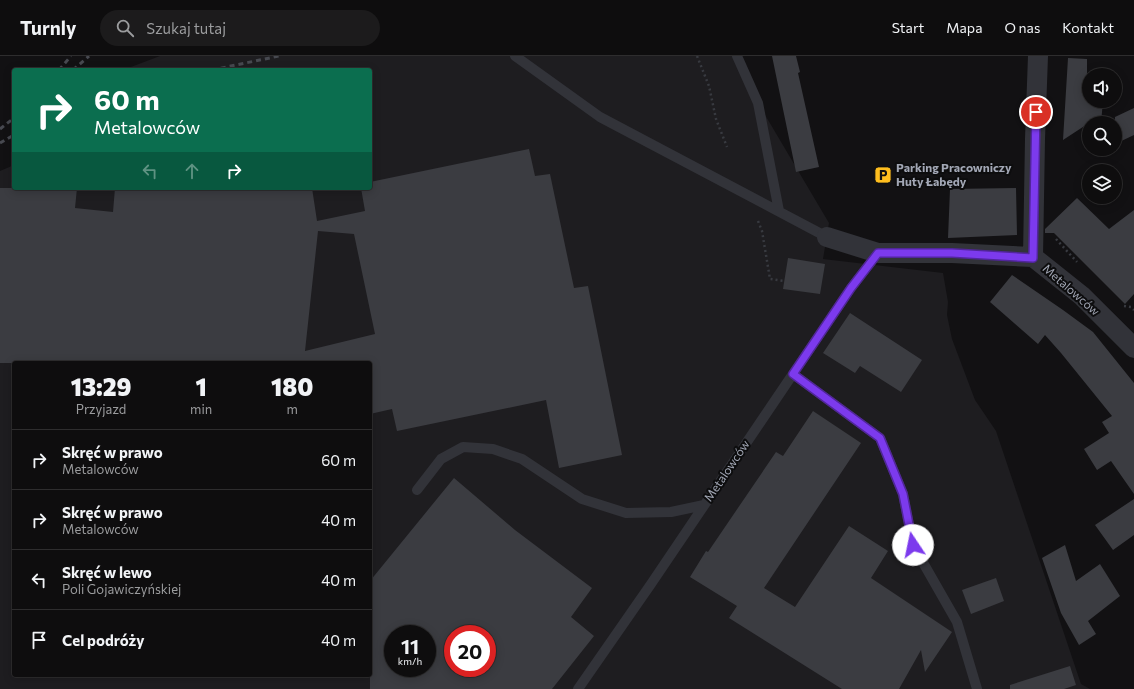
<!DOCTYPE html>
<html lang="pl">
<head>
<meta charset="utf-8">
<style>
	:root { --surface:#0e0d0e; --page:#1c1b1c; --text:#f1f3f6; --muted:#9b9c9e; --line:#2e2d2e }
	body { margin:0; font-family:Commissioner,sans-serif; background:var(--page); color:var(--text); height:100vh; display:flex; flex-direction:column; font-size:15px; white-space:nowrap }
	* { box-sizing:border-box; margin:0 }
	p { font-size:13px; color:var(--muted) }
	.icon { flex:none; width:22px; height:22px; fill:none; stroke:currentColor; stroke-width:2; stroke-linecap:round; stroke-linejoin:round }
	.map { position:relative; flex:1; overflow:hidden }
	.details { position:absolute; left:12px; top:305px; width:360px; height:316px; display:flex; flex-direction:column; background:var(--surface); border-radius:4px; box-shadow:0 2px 10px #0003,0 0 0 1px var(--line) }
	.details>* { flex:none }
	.guide { position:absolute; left:12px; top:12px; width:360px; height:122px; border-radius:4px; box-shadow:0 2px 10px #0003,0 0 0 1px var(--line); background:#0b6e4f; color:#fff; overflow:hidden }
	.tools { position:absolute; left:1082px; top:12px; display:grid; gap:8px }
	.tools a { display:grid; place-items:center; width:40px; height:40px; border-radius:50%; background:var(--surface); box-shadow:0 2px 10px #0003,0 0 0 1px var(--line); font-size:20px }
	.speed { position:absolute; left:384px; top:569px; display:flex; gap:8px; font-size:20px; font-weight:700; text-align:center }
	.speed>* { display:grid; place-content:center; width:52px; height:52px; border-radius:50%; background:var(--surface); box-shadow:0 2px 10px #0003,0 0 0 1px var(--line); line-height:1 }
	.speed small { font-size:10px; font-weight:400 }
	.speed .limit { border:6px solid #d22; background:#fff; color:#111 }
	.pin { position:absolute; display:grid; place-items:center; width:34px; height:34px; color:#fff; margin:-17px; border:2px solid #fff; border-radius:50%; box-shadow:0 1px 4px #0007 }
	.me { position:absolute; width:44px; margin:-22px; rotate:349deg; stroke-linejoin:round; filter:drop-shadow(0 0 3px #0008) }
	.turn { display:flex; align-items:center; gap:14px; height:84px; padding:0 16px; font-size:18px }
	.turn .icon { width:52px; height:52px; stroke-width:2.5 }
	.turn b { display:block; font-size:28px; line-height:34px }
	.lanes { display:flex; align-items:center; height:38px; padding:0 16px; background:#0003; justify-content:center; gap:20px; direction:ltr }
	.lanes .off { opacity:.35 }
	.eta { display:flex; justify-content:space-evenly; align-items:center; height:68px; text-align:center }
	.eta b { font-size:24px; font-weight:800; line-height:28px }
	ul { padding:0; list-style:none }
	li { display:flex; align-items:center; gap:12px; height:60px; padding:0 16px; border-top:1px solid var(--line) }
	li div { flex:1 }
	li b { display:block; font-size:15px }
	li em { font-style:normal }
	header { display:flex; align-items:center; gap:24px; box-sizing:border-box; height:56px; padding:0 20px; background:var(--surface); border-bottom:1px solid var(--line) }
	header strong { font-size:19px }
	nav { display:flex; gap:22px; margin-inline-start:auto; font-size:14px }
	.search { width:280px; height:36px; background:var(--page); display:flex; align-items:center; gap:10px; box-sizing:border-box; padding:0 14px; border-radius:22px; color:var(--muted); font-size:15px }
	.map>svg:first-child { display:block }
	.built { fill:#1e1d20; fill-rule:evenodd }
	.building { fill:#3b3c41; fill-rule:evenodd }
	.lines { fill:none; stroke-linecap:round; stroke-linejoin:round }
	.path { stroke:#383a40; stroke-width:2.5; stroke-dasharray:2 3; stroke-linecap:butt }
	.lane { stroke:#323339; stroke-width:10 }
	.street { stroke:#323339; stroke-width:20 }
	.rail { stroke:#474950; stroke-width:3; stroke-dasharray:5 4; stroke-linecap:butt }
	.route-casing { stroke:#51269a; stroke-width:10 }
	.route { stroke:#7c3aed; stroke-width:7 }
	.labels { text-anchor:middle; stroke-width:4; stroke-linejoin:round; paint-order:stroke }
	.poi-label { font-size:12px; font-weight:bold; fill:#a2a7b5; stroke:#0d0d0e; text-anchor:start }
	.street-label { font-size:12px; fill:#a2a7b5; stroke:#0d0d0e }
</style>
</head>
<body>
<header>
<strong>Turnly</strong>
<div class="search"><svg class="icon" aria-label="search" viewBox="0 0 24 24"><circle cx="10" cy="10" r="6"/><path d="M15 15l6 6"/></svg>Szukaj tutaj</div>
<nav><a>Start</a><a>Mapa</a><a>O nas</a><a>Kontakt</a></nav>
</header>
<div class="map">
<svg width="1134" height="633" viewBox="0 0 1134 633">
	<rect width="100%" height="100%" fill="#121113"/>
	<!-- built -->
	<path class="built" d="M160,0H737L758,47L829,167L823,203L943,217L948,246L947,259L952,283L975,344L996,375L1081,628L1090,633H0V115L14,109V132H370V14H123ZM14,307H370V619H14ZM393,578H427V612H393ZM453,578H487V612H453Z"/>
	<!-- building -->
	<path class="building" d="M772,0H796L800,16L798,17L819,111L796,116Z
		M1068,2L1087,3V20L1089,21V45H1103L1101,67H1089L1063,84Z
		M1134,52V79L1115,88V61Z
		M529,93L535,120L550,118L574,232L588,230L622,399L559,412L546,344L397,375L392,353L370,358V307H0V132H77L75,152L113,156L115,132H312L317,165L365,155L361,132H370V126ZM318,175L354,178L375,278L305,295Z
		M1016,132L1017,179L948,182L950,133Z
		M1077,142L1109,173L1134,154V238L1125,248L1054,177H1045V173Z
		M788,202L825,208L820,238L783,233Z
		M1012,219L1063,254L1093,276L1134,327V438L1111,405L1097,414L1084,393L1109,377L1102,366L1112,360L1061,297L1045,279L1038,288L990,246Z
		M850,257L922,304L901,336L860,310L855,317L823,297Z
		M813,355L861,387L764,532L795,551L849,470L888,495L871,522L952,576L925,616L921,594L899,633H842L729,562L737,550L690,521L706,495L708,496L776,396L783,400Z
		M454,422L515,474L592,532L571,561L594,580L552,633H370V525ZM393,578H427V612H393ZM453,578H487V612H453Z
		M1134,443V479L1113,494L1095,469Z
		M1065,489L1076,525L1100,508L1120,540L1088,565L1096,578L1079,589L1061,557L1042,502Z
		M996,522L1004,545L971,558L962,534Z
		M1070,610L1076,629L1064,633H1010V629Z"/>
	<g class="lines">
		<!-- path -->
		<path class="path" d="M697,0L709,30L716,63L727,91
			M758,165L762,175L770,223L785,225
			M1056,183L1077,206
			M1124,250L1131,251L1134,254"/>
		<!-- lane -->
		<path class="lane" d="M515,0L600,61L827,181
			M737,0L758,47L779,155
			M793,318L880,382L903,438L913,489L957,566L977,633
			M417,434L441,403L463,391L493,393L522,403L582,443L626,457L671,456L704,449
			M578,633L651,528L851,232L878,197"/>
		<!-- street -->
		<path class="street" d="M827,181L878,197H952L1033,201L1082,240L1134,292
			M1033,201L1035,83L1038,0"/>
		<!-- rail -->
		<path class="rail" d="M59,14L71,0
			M73,14L89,0
			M212,14L279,0
			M0,73L14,62
			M0,87L14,79"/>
	</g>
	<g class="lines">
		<!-- route casing -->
		<g class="route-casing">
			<path id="route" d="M913,489L903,438L880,382L793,318L851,232L878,197H952L1033,202L1036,56"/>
		</g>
		<!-- route -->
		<use href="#route" class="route"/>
	</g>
	<!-- icons -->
	<defs>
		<g id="parking-square" transform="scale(0.9)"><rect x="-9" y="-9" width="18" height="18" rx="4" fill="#ffbe1e" stroke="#0d0d0e"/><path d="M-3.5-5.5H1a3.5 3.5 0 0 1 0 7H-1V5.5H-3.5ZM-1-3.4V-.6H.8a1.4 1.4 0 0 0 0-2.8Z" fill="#111"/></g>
	</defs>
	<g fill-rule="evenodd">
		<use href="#parking-square" x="883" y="119"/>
	</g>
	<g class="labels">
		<!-- poi labels -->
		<g class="poi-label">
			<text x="896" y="116">Parking Pracowniczy<tspan x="896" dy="14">Huty Łabędy</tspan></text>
		</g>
		<!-- street labels -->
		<g class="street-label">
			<text transform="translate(1071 234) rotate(41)" y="4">Metalowców</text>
			<text transform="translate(727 415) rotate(-56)" y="4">Metalowców</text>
		</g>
	</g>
</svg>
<div class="tools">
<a><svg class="icon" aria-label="sound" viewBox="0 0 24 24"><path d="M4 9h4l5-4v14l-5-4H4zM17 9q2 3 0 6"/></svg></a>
<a><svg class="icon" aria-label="search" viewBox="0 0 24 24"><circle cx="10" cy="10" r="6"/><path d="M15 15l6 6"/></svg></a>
<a><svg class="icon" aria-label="layers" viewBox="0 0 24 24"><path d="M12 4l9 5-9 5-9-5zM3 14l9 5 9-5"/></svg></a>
</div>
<div class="speed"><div>11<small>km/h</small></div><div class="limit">20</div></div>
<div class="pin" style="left:1036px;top:56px;background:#d93025"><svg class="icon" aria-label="arrive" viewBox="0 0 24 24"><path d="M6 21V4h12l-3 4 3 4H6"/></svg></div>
<svg class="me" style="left:913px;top:489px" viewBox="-20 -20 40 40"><circle r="19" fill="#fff"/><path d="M0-13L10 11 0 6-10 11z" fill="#7c3aed"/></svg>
<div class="guide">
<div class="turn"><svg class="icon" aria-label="right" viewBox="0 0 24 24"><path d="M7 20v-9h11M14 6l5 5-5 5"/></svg><div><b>60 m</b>Metalowców</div></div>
<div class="lanes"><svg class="icon off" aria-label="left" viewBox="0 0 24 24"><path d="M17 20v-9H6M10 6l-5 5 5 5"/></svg><svg class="icon off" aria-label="ahead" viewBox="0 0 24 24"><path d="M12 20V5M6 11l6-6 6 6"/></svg><svg class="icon" aria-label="right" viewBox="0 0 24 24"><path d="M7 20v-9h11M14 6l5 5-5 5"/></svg></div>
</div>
<section class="details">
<div class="eta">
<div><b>13:29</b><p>Przyjazd</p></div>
<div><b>1</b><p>min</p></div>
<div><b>180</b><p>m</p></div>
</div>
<ul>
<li><svg class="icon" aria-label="right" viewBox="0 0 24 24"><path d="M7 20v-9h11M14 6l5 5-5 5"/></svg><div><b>Skręć w prawo</b><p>Metalowców</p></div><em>60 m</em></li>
<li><svg class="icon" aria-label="right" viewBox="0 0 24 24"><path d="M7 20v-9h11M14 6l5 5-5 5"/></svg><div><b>Skręć w prawo</b><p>Metalowców</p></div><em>40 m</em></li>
<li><svg class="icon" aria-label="left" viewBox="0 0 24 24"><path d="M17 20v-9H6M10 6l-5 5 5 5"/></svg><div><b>Skręć w lewo</b><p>Poli Gojawiczyńskiej</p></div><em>40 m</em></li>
<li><svg class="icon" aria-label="arrive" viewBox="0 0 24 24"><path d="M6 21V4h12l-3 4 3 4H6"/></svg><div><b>Cel podróży</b></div><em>40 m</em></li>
</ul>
</section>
</div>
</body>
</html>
